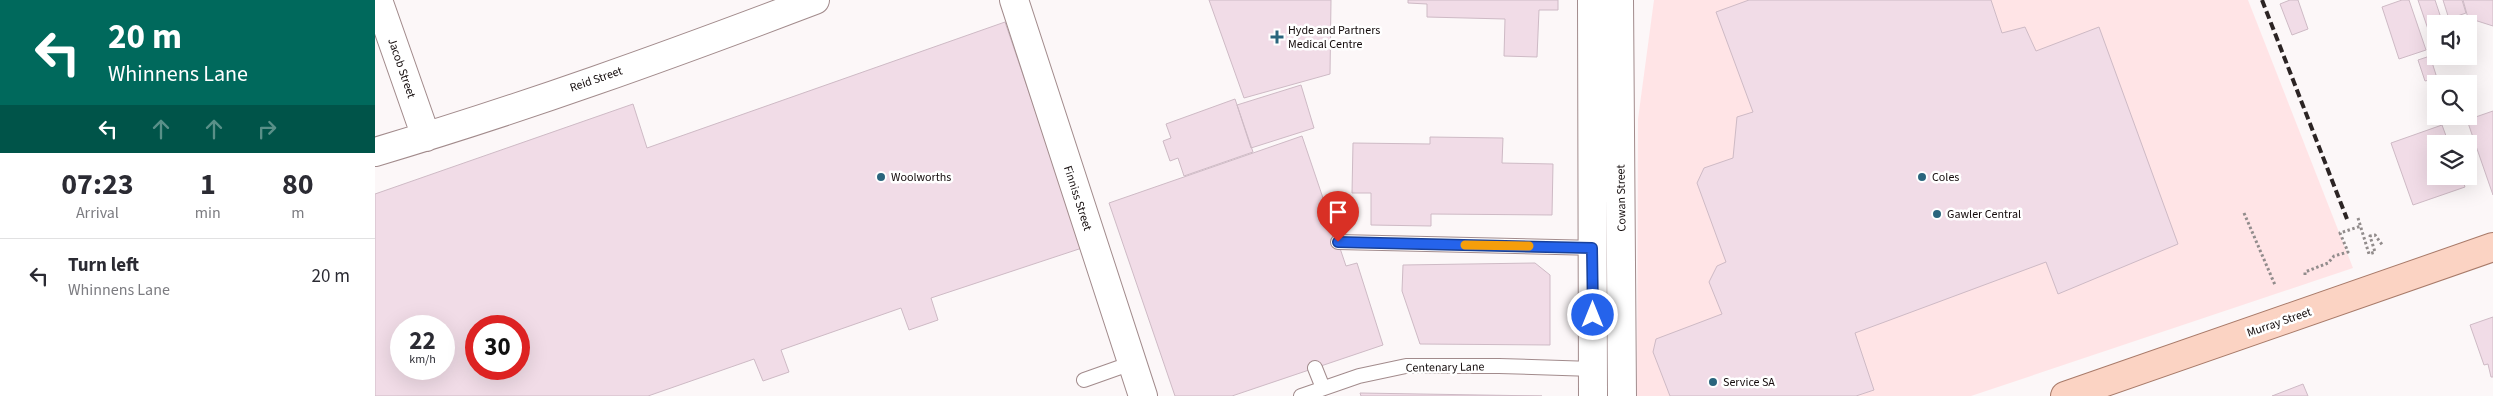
<!DOCTYPE html>
<html lang="en">
<head>
<meta charset="utf-8">
<style>
	:root { --surface:#fff; --page:#f7f7f7; --text:#2b2b33; --muted:#7c7c81; --line:#e1e1e2 }
	body { margin:0; font-family:"Source Sans 3",sans-serif; background:var(--page); color:var(--text); height:100vh; display:flex; flex-direction:column; font-size:19px; white-space:nowrap }
	* { box-sizing:border-box; margin:0 }
	p { font-size:16px; color:var(--muted) }
	.icon { flex:none; width:28px; height:28px; fill:none; stroke:currentColor; stroke-width:2; stroke-linecap:round; stroke-linejoin:round }
	.map { position:relative; flex:1; overflow:hidden }
	.sheet { display:flex; flex-direction:column; background:var(--surface); width:375px }
	.sheet>* { flex:none }
	.guide { background:#00695c; color:#fff; overflow:hidden }
	.buttons { position:absolute; left:2052px; top:15px; display:grid; gap:10px }
	.buttons a { display:grid; place-items:center; width:50px; height:50px; border-radius:0px; background:var(--surface); box-shadow:0 5px 20px #0002; font-size:25px }
	.speed { position:absolute; left:15px; top:315px; display:flex; gap:10px; font-size:25px; font-weight:700; text-align:center }
	.speed>* { display:grid; place-content:center; width:65px; height:65px; border-radius:50%; background:var(--surface); box-shadow:0 5px 20px #0002; line-height:1 }
	.speed small { font-size:12px; font-weight:400 }
	.speed .limit { border:8px solid #d22; background:#fff; color:#111 }
	.pin { position:absolute; display:grid; place-items:center; width:42px; height:42px; color:#fff; margin:-51px -21px; border-radius:50% 50% 50% 0; rotate:-45deg; box-shadow:0 0 5px #0007 }
	.pin .icon { rotate:45deg }
	.me { position:absolute; width:55px; margin:-28px; rotate:0deg; stroke-linejoin:round; filter:drop-shadow(0 0 4px #0008) }
	.turn { display:flex; align-items:center; gap:18px; height:105px; padding:0 25px; font-size:22px }
	.turn .icon { width:65px; height:65px; stroke-width:2.5 }
	.turn b { display:block; font-size:35px; line-height:42px }
	.lanes { display:flex; align-items:center; height:48px; padding:0 25px; background:#0003; justify-content:center; gap:25px; direction:ltr }
	.lanes .off { opacity:.35 }
	.eta { display:flex; justify-content:space-evenly; align-items:center; height:85px; text-align:center }
	.eta b { font-size:30px; font-weight:700; line-height:35px }
	ul { padding:0; list-style:none }
	li { display:flex; align-items:center; gap:15px; height:75px; padding:0 25px; border-top:1px solid var(--line) }
	li div { flex:1 }
	li b { display:block; font-size:19px }
	li em { font-style:normal }
	main { display:flex; flex:1; min-height:0 }
	.map>svg:first-child { display:block }
	.built { fill:#ffe4e6 }
	.building { fill:#f1dce7; stroke:#cebac5; fill-rule:evenodd }
	.lines { fill:none; stroke-linecap:round; stroke-linejoin:round }
	.service-casing { stroke:#a28b8c; stroke-width:16 }
	.minor-casing { stroke:#a28b8c; stroke-width:30 }
	.primary-casing { stroke:#a87a69; stroke-width:30 }
	.path { stroke:#928c8c; stroke-width:3; stroke-dasharray:2.5 2.5; stroke-linecap:butt }
	.service { stroke:#fff; stroke-width:14 }
	.minor { stroke:#fff; stroke-width:28 }
	.primary { stroke:#fbd3c3; stroke-width:28 }
	.rail { stroke:#2c2424; stroke-width:4; stroke-dasharray:8 4; stroke-linecap:butt }
	.route-casing { stroke:#184099; stroke-width:12 }
	.route { stroke:#2563eb; stroke-width:9 }
	.slow { stroke:#f59e0b; stroke-width:9 }
	.poi-dot { fill:#2a657d; stroke:#fff; stroke-width:2 }
	.labels { text-anchor:middle; stroke-width:5; stroke-linejoin:round; paint-order:stroke }
	.poi-label { font-size:12px; fill:#130b0b; stroke:#fff; text-anchor:start }
	.street-label { font-size:12px; fill:#130b0b; stroke:#fff }
</style>
</head>
<body>
<main>
<section class="sheet">
<div class="guide">
<div class="turn"><svg class="icon" aria-label="left" viewBox="0 0 24 24"><path d="M17 20v-9H6M10 6l-5 5 5 5"/></svg><div><b>20 m</b>Whinnens Lane</div></div>
<div class="lanes"><svg class="icon" aria-label="left" viewBox="0 0 24 24"><path d="M17 20v-9H6M10 6l-5 5 5 5"/></svg><svg class="icon off" aria-label="ahead" viewBox="0 0 24 24"><path d="M12 20V5M6 11l6-6 6 6"/></svg><svg class="icon off" aria-label="ahead" viewBox="0 0 24 24"><path d="M12 20V5M6 11l6-6 6 6"/></svg><svg class="icon off" aria-label="right" viewBox="0 0 24 24"><path d="M7 20v-9h11M14 6l5 5-5 5"/></svg></div>
</div>
<div class="eta">
<div><b>07:23</b><p>Arrival</p></div>
<div><b>1</b><p>min</p></div>
<div><b>80</b><p>m</p></div>
</div>
<ul>
<li><svg class="icon" aria-label="left" viewBox="0 0 24 24"><path d="M17 20v-9H6M10 6l-5 5 5 5"/></svg><div><b>Turn left</b><p>Whinnens Lane</p></div><em>20 m</em></li>
</ul>
</section>
<div class="map">
<svg width="2118" height="396" viewBox="0 0 2118 396">
	<rect width="100%" height="100%" fill="#fcf7f8"/>
	<!-- built -->
	<path class="built" d="M1279,0H1873L1978,268L1596,396H1262L1263,119Z"/>
	<!-- building -->
	<path class="building" d="M834,0H956L955,74L869,98Z
		M1033,0H1183V10H1164L1162,57L1129,56L1130,19L1052,17V4L1033,3Z
		M1374,0H1616L1627,33L1650,27L1661,51L1724,27L1803,244L1683,294L1671,262L1480,333L1499,390L1481,396H1295L1278,352L1281,339L1347,314L1334,282L1342,266L1351,262L1322,183L1329,168L1358,158L1362,117L1378,112L1341,12Z
		M1915,0H1923L1933,29L1917,35L1905,4Z
		M2027,0H2034L2051,50L2024,59L2007,7Z
		M2043,0H2060L2068,24H2061V32L2055,35Z
		M2068,0H2087L2091,13L2074,19Z
		M2088,0H2118V26L2093,18Z
		M630,22L707,248L556,298L563,320L534,330L526,308L406,350L414,372L388,381L379,359L273,396H0V194L258,104L272,148ZM26,326H69V369H26ZM101,326H144V369H101Z
		M2055,56L2062,78L2050,81L2043,60Z
		M926,85L939,128L876,148L862,105Z
		M860,99L878,152L809,176L803,158L795,161L788,141L796,138L791,124Z
		M2118,111V195L2092,120Z
		M2067,125L2074,144H2061V176H2086L2090,187L2038,205L2016,143Z
		M927,136L971,266L982,263L1008,345L857,396H800L734,203Z
		M1055,137L1128,138L1127,163L1178,164L1177,215L1056,214V226L996,225V193H977L978,143L1055,144Z
		M1160,263L1175,275V345L1045,344L1027,291L1028,265Z
		M2118,317V377H2116L2113,364L2109,365L2095,325Z
		M1928,384L1933,396H1897Z
		M985,393L1167,396H986Z"/>
	<g class="lines">
		<!-- service casing -->
		<g class="service-casing">
			<path id="service" d="M963,242L1223,248
				M940,368L948,388
				M709,380L757,363
				M926,396L984,376L1031,366H1124L1218,369"/>
		</g>
		<!-- minor casing -->
		<g class="minor-casing">
			<path id="minor" d="M3,0L51,137
				M639,0L768,396
				M1217,0L1218,396
				M1244,0L1247,396
				M0,152C149,108 295,55 440,0"/>
		</g>
		<!-- primary casing -->
		<g class="primary-casing">
			<path id="primary" d="M1690,396L2118,247"/>
		</g>
		<!-- path -->
		<path class="path" d="M1869,213L1900,285
			M1983,218L1994,254L2000,252L1995,236L2000,235L2008,246
			M1930,275V272L1953,263L1959,256L1973,252L1965,233L1986,226"/>
		<!-- service -->
		<use href="#service" class="service"/>
		<!-- minor -->
		<use href="#minor" class="minor"/>
		<!-- primary -->
		<use href="#primary" class="primary"/>
		<!-- rail -->
		<path class="rail" d="M1887,0L1972,219"/>
	</g>
	<g class="lines">
		<!-- route casing -->
		<g class="route-casing">
			<path id="route" d="M963,242L1217,248L1218,315"/>
		</g>
		<!-- route -->
		<use href="#route" class="route"/>
		<!-- slow -->
		<path class="slow" d="M1090,245L1154,246"/>
	</g>
	<!-- markers -->
	<g class="poi-dot">
		<path d="M899.5 29.5h5v5h5v5h-5v5h-5v-5h-5v-5h5z"/>
		<circle cx="506" cy="177" r="5"/>
		<circle cx="1547" cy="177" r="5"/>
		<circle cx="1562" cy="214" r="5"/>
		<circle cx="1338" cy="382" r="5"/>
	</g>
	<g class="labels">
		<!-- poi labels -->
		<g class="poi-label">
			<text x="913" y="34">Hyde and Partners<tspan x="913" dy="14">Medical Centre</tspan></text>
			<text x="516" y="181">Woolworths</text>
			<text x="1557" y="181">Coles</text>
			<text x="1572" y="218">Gawler Central</text>
			<text x="1348" y="386">Service SA</text>
		</g>
		<!-- street labels -->
		<g class="street-label">
			<text transform="translate(27 68) rotate(71)" y="4">Jacob Street</text>
			<text transform="translate(221 79) rotate(-19)" y="4">Reid Street</text>
			<text transform="translate(703 198) rotate(72)" y="4">Finniss Street</text>
			<text transform="translate(1246 198) rotate(-91)" y="4">Cowan Street</text>
			<text transform="translate(1904 322) rotate(-19)" y="4">Murray Street</text>
			<text transform="translate(1070 367) rotate(-1)" y="4">Centenary Lane</text>
		</g>
	</g>
</svg>
<div class="buttons">
<a><svg class="icon" aria-label="sound" viewBox="0 0 24 24"><path d="M4 9h4l5-4v14l-5-4H4zM17 9q2 3 0 6"/></svg></a>
<a><svg class="icon" aria-label="search" viewBox="0 0 24 24"><circle cx="10" cy="10" r="6"/><path d="M15 15l6 6"/></svg></a>
<a><svg class="icon" aria-label="layers" viewBox="0 0 24 24"><path d="M12 4l9 5-9 5-9-5zM3 14l9 5 9-5"/></svg></a>
</div>
<div class="speed"><div>22<small>km/h</small></div><div class="limit">30</div></div>
<div class="pin" style="left:963px;top:242px;background:#d93025"><svg class="icon" aria-label="arrive" viewBox="0 0 24 24"><path d="M6 21V4h12l-3 4 3 4H6"/></svg></div>
<svg class="me" style="left:1218px;top:315px" viewBox="-20 -20 40 40"><circle r="17" fill="#2563eb" stroke="#fff" stroke-width="3"/><path d="M0-11L8 9 0 5-8 9z" fill="#fff"/></svg>
</div>
</main>
</body>
</html>
